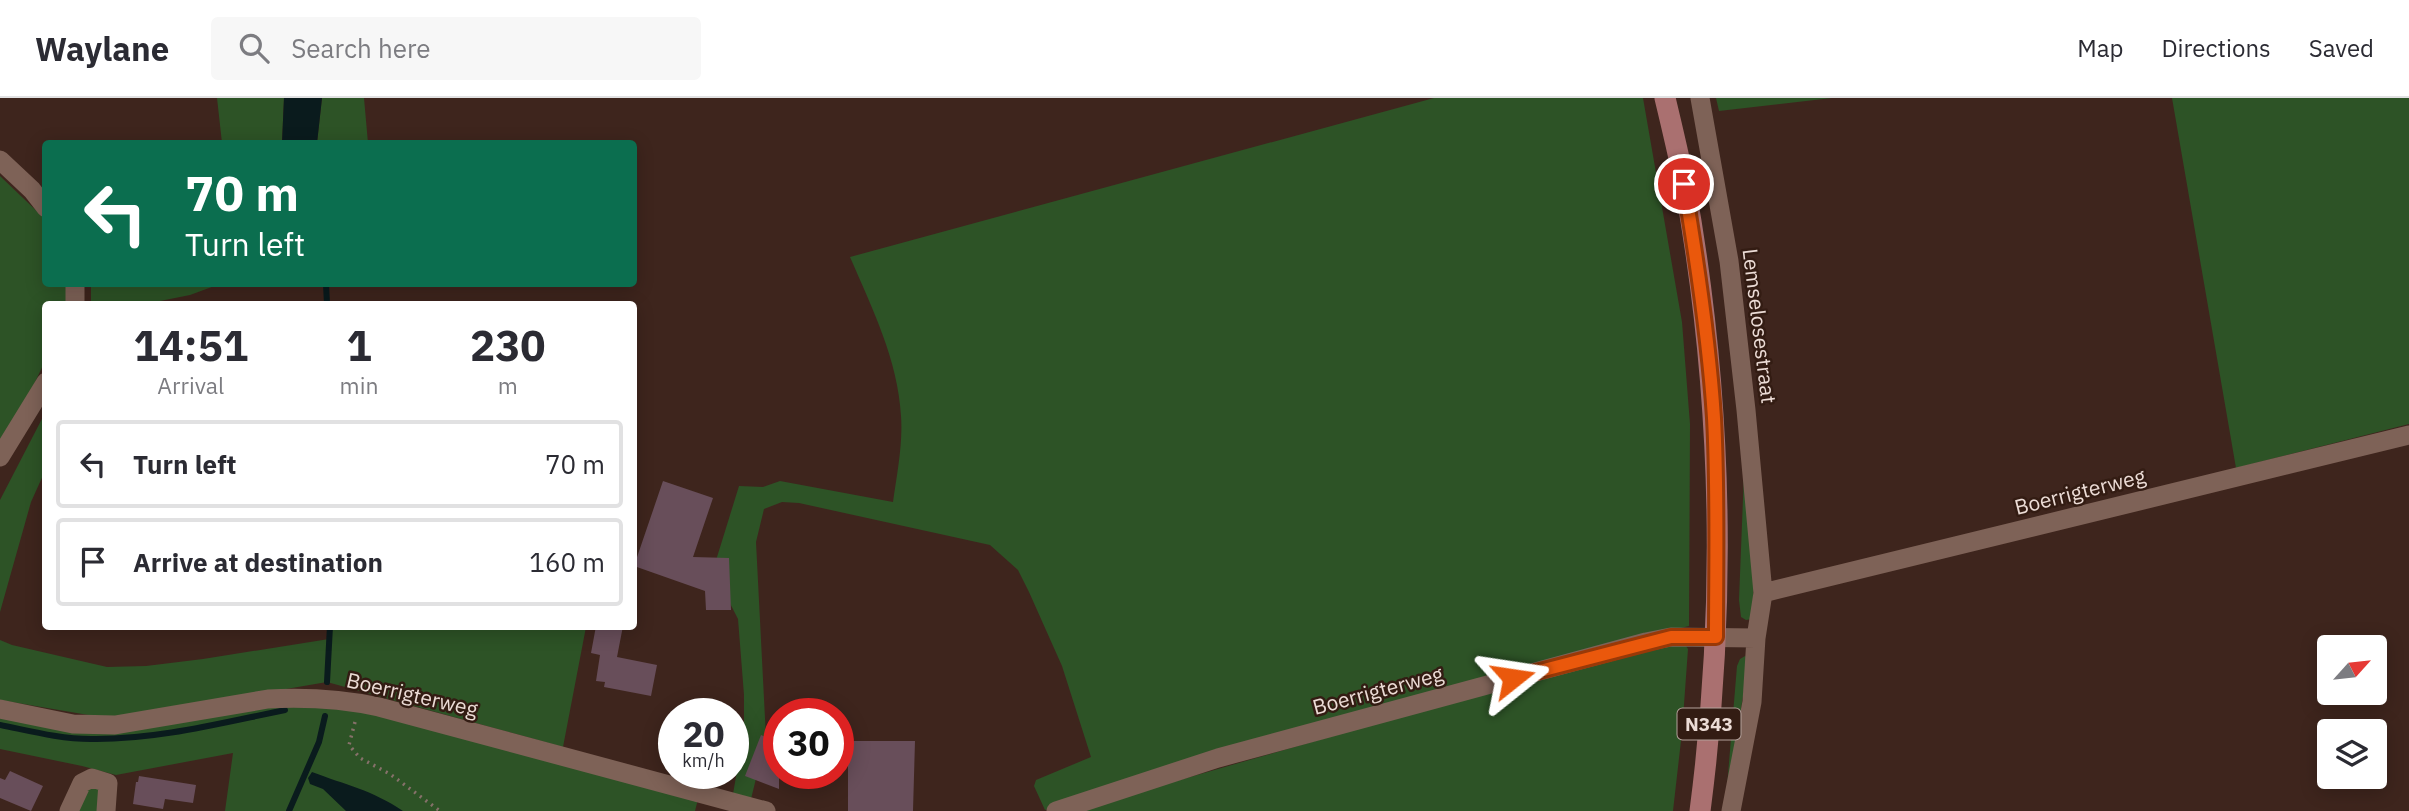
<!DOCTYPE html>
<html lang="en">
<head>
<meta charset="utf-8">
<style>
	:root { --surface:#fff; --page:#f7f7f7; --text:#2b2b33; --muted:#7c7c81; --line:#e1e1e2 }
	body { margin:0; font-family:"IBM Plex Sans",sans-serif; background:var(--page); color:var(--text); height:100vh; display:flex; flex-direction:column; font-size:26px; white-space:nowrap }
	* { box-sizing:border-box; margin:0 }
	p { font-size:23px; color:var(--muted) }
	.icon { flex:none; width:38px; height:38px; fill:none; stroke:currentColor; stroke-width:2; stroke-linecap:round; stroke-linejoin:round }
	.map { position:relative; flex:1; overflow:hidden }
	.side { position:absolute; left:42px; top:203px; width:595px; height:329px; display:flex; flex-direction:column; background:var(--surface); border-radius:7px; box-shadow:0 4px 18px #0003 }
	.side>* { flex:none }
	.hud { position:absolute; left:42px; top:42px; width:595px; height:147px; border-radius:7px; box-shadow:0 4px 18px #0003; background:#0b6e4f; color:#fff; overflow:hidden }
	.needle { width:46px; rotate:63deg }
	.controls { position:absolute; left:2317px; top:537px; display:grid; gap:14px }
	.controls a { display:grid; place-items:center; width:70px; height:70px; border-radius:7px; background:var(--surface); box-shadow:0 4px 18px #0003; font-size:35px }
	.speed { position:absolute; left:658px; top:600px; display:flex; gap:14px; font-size:35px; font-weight:700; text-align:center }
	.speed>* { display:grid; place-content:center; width:91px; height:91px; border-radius:50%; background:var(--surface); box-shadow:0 4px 18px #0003; line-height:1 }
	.speed small { font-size:18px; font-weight:400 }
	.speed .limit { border:10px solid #d22; background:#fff; color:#111 }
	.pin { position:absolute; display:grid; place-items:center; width:60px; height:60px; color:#fff; margin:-30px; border:4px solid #fff; border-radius:50%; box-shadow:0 2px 7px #0007 }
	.me { position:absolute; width:77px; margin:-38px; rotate:75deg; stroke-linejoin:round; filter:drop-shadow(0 0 5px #0008) }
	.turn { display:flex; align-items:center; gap:24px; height:147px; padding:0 28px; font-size:32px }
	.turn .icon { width:91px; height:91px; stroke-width:2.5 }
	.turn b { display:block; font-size:49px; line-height:60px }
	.eta { display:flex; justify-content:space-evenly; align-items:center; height:119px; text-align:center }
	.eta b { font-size:42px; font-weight:700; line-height:49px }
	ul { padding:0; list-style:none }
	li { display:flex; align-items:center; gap:21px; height:88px; margin:0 14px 10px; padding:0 14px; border:4px solid var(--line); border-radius:7px }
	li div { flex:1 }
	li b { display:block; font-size:26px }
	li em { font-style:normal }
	header { display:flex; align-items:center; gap:42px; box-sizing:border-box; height:98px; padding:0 35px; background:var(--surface); border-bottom:2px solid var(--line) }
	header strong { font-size:33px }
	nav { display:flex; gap:38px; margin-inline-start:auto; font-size:24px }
	.search { width:490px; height:63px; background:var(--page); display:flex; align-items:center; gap:18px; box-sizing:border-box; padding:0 24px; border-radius:7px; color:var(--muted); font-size:26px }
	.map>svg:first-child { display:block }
	.green { fill:#2d5326 }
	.water { fill:#0a1b1d }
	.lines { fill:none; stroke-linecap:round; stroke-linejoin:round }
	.stream { stroke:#0a1b1d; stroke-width:6 }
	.building { fill:#684e5a }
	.path { stroke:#86716a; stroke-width:3.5; stroke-dasharray:2 5; stroke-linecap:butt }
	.minor { stroke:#7e6257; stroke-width:19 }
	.major { stroke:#aa7070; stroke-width:21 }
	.route-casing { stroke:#983908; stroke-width:18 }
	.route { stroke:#ea580c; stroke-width:12 }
	.labels { text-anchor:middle; stroke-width:5; stroke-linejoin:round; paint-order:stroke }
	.shield { fill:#331c13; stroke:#b4a29c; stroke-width:2 }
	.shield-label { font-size:19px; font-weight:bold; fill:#ecdcd6 }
	.street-label { font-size:21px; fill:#ecdcd6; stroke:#331c13 }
</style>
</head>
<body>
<header>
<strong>Waylane</strong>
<div class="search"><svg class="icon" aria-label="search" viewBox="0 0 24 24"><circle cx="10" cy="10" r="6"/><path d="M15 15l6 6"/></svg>Search here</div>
<nav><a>Map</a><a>Directions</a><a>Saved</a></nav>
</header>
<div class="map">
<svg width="2409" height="713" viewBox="0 0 2409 713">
	<rect width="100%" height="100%" fill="#3e251d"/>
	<!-- green -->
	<path class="green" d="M217,0H284L282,45H222Z
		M322,0H364L368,45H317Z
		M1434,0H1643L1682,224L1690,326L1689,528L1485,580L1045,712L1034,688L1036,682L1091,659L1062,568L1029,494L1018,472L990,447L799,405L782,404L764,411L756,444L766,640L751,701L733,696L744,632V597L738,521L713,472L739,388L763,389L780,383L893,404C897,376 903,346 901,318C898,262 872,210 850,159Z
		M1716,0H1832L1719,13Z
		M2172,0H2409V326L2236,370Z
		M0,78L45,121L46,186H68L67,206H46L45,263L29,297L0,346Z
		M91,186H220L190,197L145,206H91Z
		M45,315V373L31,404L0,514V402Z
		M1744,375L1755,470L1752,521L1746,522L1741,519L1739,502Z
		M330,529H586L563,649L327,584L112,621L0,602V542L12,547L107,569L146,568L203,561L329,541Z
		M1684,545L1688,551L1682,634L1673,713H1072L1645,548Z
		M1745,558L1749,560L1725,713L1737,568L1740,561Z
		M256,608H351L698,701L695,713H225L233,655L116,677L82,668L0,651V616L63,629Z
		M98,689L99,713H76L86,691Z"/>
	<!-- water -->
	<path class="water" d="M284,0H322L317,45H282Z
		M312,674C346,687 372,692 403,713H346L323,691L310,686L308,680Z"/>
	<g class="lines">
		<!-- stream -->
		<path class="stream" d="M326,186L327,206
			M327,584L330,528
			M0,627C30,633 60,641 91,641C156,642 221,625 285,612
			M289,713L319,644L325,618"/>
	</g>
	<!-- building -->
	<path class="building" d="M663,383L713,400L693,459L729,460L731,512H706L705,493L634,468Z
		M596,528H623L617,559L657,567L651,598L604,589L605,584L596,583L600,557L591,555Z
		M761,637L779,644V691L745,678Z
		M848,643H915L913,713H848Z
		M10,673L43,688L31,713L0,700V680L5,682Z
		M139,678L196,687L193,705L165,701L163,711L133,706L136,684H138Z"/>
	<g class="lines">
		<!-- path -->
		<path class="path" d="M355,624L349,647L360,660L390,676L440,713"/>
		<!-- minor -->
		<path class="minor" d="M1700,0L1729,163L1746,312L1763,495L1756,540L1752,604L1731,713
			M0,62L32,92L46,110
			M75,206V186
			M0,359L46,284
			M1763,495L2409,337
			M0,611L73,626L115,627L268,601C306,599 342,601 379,609L766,713
			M69,713L82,685L92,680L108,685L106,713
			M1056,713L1218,660L1646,544L1671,539L1756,540"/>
		<!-- major -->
		<path class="major" d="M1665,0C1672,29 1679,59 1685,88C1722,294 1727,506 1700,713"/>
	</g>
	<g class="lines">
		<!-- route casing -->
		<g class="route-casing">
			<path id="route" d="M1513,580L1671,539H1716C1716,466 1718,393 1714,320C1709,241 1697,163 1684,86"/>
		</g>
		<!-- route -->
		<use href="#route" class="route"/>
	</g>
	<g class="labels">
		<!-- shield labels -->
		<rect class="shield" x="1677.5" y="610.5" width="63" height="31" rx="5"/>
		<g class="shield-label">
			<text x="1709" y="633">N343</text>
		</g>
		<!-- street labels -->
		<g class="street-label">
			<text transform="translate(1759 228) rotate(83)" y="7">Lemselosestraat</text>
			<text transform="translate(2080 394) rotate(-14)" y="7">Boerrigterweg</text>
			<text transform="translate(1378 593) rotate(-15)" y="7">Boerrigterweg</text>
			<text transform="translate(412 597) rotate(13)" y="7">Boerrigterweg</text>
		</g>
	</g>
</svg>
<div class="controls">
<a><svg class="needle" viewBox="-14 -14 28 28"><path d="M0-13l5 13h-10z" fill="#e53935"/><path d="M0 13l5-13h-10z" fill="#7c7c81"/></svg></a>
<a><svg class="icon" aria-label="layers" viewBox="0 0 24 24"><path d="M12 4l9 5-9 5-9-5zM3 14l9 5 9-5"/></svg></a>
</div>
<div class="speed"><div>20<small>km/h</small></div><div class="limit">30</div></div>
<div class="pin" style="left:1684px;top:86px;background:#d93025"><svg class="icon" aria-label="arrive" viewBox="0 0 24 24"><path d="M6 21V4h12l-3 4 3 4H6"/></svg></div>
<svg class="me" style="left:1513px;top:580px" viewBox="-20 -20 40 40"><path d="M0-17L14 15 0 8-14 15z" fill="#ea580c" stroke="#fff" stroke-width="4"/></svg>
<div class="hud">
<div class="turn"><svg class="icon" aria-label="left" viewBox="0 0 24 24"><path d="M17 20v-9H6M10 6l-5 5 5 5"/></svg><div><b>70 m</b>Turn left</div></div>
</div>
<section class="side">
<div class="eta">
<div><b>14:51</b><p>Arrival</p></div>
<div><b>1</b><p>min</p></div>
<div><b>230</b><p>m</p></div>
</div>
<ul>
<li><svg class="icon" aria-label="left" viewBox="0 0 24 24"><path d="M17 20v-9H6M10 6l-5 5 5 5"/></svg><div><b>Turn left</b></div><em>70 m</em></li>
<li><svg class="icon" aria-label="arrive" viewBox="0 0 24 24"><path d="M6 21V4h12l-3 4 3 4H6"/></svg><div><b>Arrive at destination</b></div><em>160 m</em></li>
</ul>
</section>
</div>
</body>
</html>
